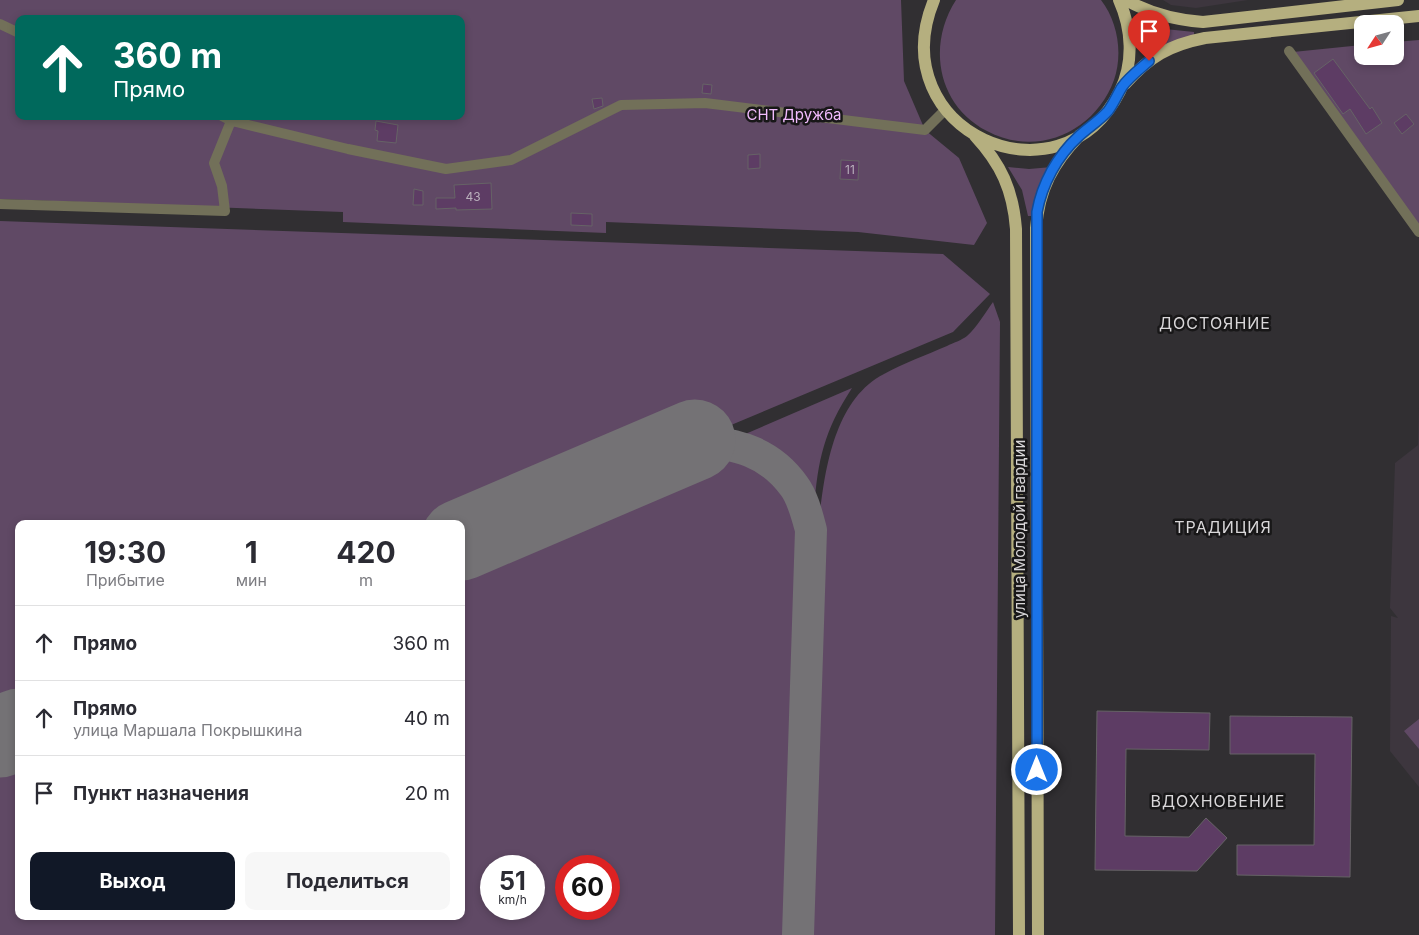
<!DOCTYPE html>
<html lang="ru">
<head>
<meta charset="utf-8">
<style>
	:root { --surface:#fff; --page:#f7f7f7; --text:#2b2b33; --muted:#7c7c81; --line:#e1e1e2; --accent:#111827 }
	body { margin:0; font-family:Inter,sans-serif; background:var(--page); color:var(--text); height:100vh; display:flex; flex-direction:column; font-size:19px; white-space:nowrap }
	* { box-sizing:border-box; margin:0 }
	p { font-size:16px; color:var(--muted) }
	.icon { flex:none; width:28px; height:28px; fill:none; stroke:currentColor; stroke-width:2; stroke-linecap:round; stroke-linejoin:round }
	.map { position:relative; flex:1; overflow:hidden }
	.side { position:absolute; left:15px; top:520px; width:450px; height:400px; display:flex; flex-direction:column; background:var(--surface); border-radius:10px; box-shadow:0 2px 8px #0003 }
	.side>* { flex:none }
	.banner { position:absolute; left:15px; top:15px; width:450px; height:105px; border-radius:10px; box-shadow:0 2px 8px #0003; background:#00695c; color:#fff; overflow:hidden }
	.needle { width:32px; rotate:234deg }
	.tools { position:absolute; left:1354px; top:15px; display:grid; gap:10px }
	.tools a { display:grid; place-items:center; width:50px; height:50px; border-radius:10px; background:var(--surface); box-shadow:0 2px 8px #0003; font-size:25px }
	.speed { position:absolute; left:480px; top:855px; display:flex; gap:10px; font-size:25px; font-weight:700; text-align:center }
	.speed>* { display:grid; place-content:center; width:65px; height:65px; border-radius:50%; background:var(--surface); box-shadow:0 2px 8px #0003; line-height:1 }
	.speed small { font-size:12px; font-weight:400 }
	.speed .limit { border:8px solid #d22; background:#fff; color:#111 }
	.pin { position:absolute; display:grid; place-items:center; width:42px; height:42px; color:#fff; margin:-51px -21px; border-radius:50% 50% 50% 0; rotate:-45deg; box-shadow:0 0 5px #0007 }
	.pin .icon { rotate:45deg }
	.me { position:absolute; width:55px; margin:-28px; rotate:0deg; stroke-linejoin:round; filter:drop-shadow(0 0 4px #0008) }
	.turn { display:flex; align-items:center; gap:18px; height:105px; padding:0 15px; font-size:22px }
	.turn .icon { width:65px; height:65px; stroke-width:2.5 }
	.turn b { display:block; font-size:35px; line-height:42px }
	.eta { display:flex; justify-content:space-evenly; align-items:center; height:85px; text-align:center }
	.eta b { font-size:30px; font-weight:700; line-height:35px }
	.primary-button { display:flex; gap:10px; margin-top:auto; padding:10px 15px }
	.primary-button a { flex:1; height:58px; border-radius:10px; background:var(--accent); color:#fff; font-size:20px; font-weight:700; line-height:58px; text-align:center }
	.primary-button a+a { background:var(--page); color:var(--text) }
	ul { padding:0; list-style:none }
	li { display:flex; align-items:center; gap:15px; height:75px; padding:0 15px; border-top:1px solid var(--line) }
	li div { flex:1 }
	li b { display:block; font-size:19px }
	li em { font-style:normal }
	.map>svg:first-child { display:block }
	.built { fill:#3d363e }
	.green { fill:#604965; fill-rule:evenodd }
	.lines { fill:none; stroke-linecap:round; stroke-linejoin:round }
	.taxiway { stroke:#747275; stroke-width:32 }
	.runway { stroke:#747275; stroke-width:81 }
	.building { fill:#5d3c64; stroke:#666366 }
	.street { stroke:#727059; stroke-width:10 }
	.primary { stroke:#b5af7f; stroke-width:12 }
	.route-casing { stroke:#114b97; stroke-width:12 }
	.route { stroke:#1a73e8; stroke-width:9 }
	.labels { text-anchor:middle; stroke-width:5; stroke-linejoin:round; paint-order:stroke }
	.number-label { font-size:12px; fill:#bab0bc }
	.park-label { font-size:15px; fill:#f2bcfe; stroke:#181718 }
	.street-label { font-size:15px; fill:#d9d7d9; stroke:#181718 }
	.neighbourhood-label { font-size:16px; letter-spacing:1px; fill:#d9d7d9; stroke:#181718 }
</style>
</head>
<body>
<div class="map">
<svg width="1419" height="935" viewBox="0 0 1419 935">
	<rect width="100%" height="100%" fill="#312f32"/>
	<!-- built -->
	<path class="built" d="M1163,0H1248L1196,8L1171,5Z
		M1419,408V787L1390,751L1391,616L1398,618L1390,608L1395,463L1418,445Z"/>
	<!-- green -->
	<path class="green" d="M0,0H901L904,81L925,130L959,158L987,223L974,245L858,232L606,222V233L343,222V212L0,199ZM19,19H461V116H19Z
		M956,0H1101C1118,22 1123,54 1114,80C1095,132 1037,158 987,131C937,105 927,45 956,0Z
		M1141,19L1165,29L1194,32V37L1145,61L1146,40Z
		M1419,40V234L1293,52L1362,45V56H1395V42Z
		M1008,167L1029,169L1052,167L1033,216H1028L1022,190Z
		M0,221L943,254L990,294L953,332L461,538V524H19V723L0,731Z
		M993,302L1000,322L995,935H812L818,533C823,481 831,401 884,374C904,363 926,355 947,346C953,343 962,340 967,336C977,327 985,313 993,302Z
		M852,388C824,431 818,459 814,509C803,485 789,457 763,446C754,443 745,441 736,438Z
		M730,449C773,462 800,484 803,531L788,935H0V750L19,742V916H461V554L687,458L708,452ZM491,866H534V909H491ZM566,866H609V909H566Z
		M1419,719V749L1404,731Z"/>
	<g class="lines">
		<!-- taxiway -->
		<path class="taxiway" d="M695,440C736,444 769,451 794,486C803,498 807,515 811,530L798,935"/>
		<!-- runway -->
		<path class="runway" d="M461,540L695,440
			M0,737L19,729"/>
	</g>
	<!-- building -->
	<path class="building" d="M1333,59L1370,109L1372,107L1382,123L1366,134L1350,109L1343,114L1314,73Z
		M703,84L712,85L711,94L702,93Z
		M602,98L603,106L594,109L592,99Z
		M1406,114L1414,124L1402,134L1394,123Z
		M376,121L398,125L396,143L377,141L378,131L375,130Z
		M760,154V168L748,169V155Z
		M841,160L859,161L858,180L840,179Z
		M491,183L492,209L456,210V208L436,209V198H455L454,185Z
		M414,189L423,191V205H413Z
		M571,213L592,214V226L571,225Z
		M1097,711L1210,713L1209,750L1126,749L1125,836L1189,837L1206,818L1227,838L1197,871L1095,870Z
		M1230,716L1352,717L1350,877L1237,875V845H1314L1315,754H1230Z"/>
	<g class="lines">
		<!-- street -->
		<path class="street" d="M0,24L19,33
			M1289,51L1419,232
			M222,116L232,121L348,149L446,169L511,160L621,105L705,103L925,130L945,110
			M0,204L225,211L222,186L214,163L233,116"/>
		<!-- primary -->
		<path class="primary" d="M934,0C880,131 1060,211 1120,91C1134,62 1132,29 1119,0
			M1126,0C1151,14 1175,20 1203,22L1398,0
			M1125,84C1149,57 1169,45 1205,38L1419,16
			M975,136C1001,164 1013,190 1016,229L1019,935
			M1038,935L1036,228C1039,189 1053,163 1080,135"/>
	</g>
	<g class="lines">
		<!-- route casing -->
		<g class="route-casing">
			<path id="route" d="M1037,770V212C1042,184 1057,156 1079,136C1089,127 1099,121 1108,111C1114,103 1117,95 1122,87C1129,77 1140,69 1149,61"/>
		</g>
		<!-- route -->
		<use href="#route" class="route"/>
	</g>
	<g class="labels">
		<!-- number labels -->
		<g class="number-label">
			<text x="850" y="174">11</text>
			<text x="473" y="201">43</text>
		</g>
		<!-- park labels -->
		<g class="park-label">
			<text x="794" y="120">СНТ Дружба</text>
		</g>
		<!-- street labels -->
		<g class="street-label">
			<text transform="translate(1020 529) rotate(-90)" y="5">улица Молодой гвардии</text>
		</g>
		<!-- neighbourhood labels -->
		<g class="neighbourhood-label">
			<text x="1215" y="329">ДОСТОЯНИЕ</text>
			<text x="1223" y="533">ТРАДИЦИЯ</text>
			<text x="1218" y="807">ВДОХНОВЕНИЕ</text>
		</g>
	</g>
</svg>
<div class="tools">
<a><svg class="needle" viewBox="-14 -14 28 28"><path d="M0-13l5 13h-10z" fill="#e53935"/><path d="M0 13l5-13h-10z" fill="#7c7c81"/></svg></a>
</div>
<div class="speed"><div>51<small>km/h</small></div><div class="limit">60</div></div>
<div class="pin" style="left:1149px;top:61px;background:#d93025"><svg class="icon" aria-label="arrive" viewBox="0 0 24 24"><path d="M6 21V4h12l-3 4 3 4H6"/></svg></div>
<svg class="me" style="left:1037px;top:770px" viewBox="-20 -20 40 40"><circle r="17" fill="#1a73e8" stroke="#fff" stroke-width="3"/><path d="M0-11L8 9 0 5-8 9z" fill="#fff"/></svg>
<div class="banner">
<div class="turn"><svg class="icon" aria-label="ahead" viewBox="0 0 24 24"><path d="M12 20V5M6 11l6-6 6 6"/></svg><div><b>360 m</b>Прямо</div></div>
</div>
<section class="side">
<div class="eta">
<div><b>19:30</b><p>Прибытие</p></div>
<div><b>1</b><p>мин</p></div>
<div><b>420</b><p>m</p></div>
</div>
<ul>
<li><svg class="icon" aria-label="ahead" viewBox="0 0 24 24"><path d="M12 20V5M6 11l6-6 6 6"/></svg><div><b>Прямо</b></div><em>360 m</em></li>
<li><svg class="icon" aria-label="ahead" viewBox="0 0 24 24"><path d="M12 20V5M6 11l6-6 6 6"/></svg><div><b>Прямо</b><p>улица Маршала Покрышкина</p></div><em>40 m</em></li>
<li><svg class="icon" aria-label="arrive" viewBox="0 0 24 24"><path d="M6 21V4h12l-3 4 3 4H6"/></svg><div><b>Пункт назначения</b></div><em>20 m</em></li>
</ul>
<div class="primary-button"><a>Выход</a><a>Поделиться</a></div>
</section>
</div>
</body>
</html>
